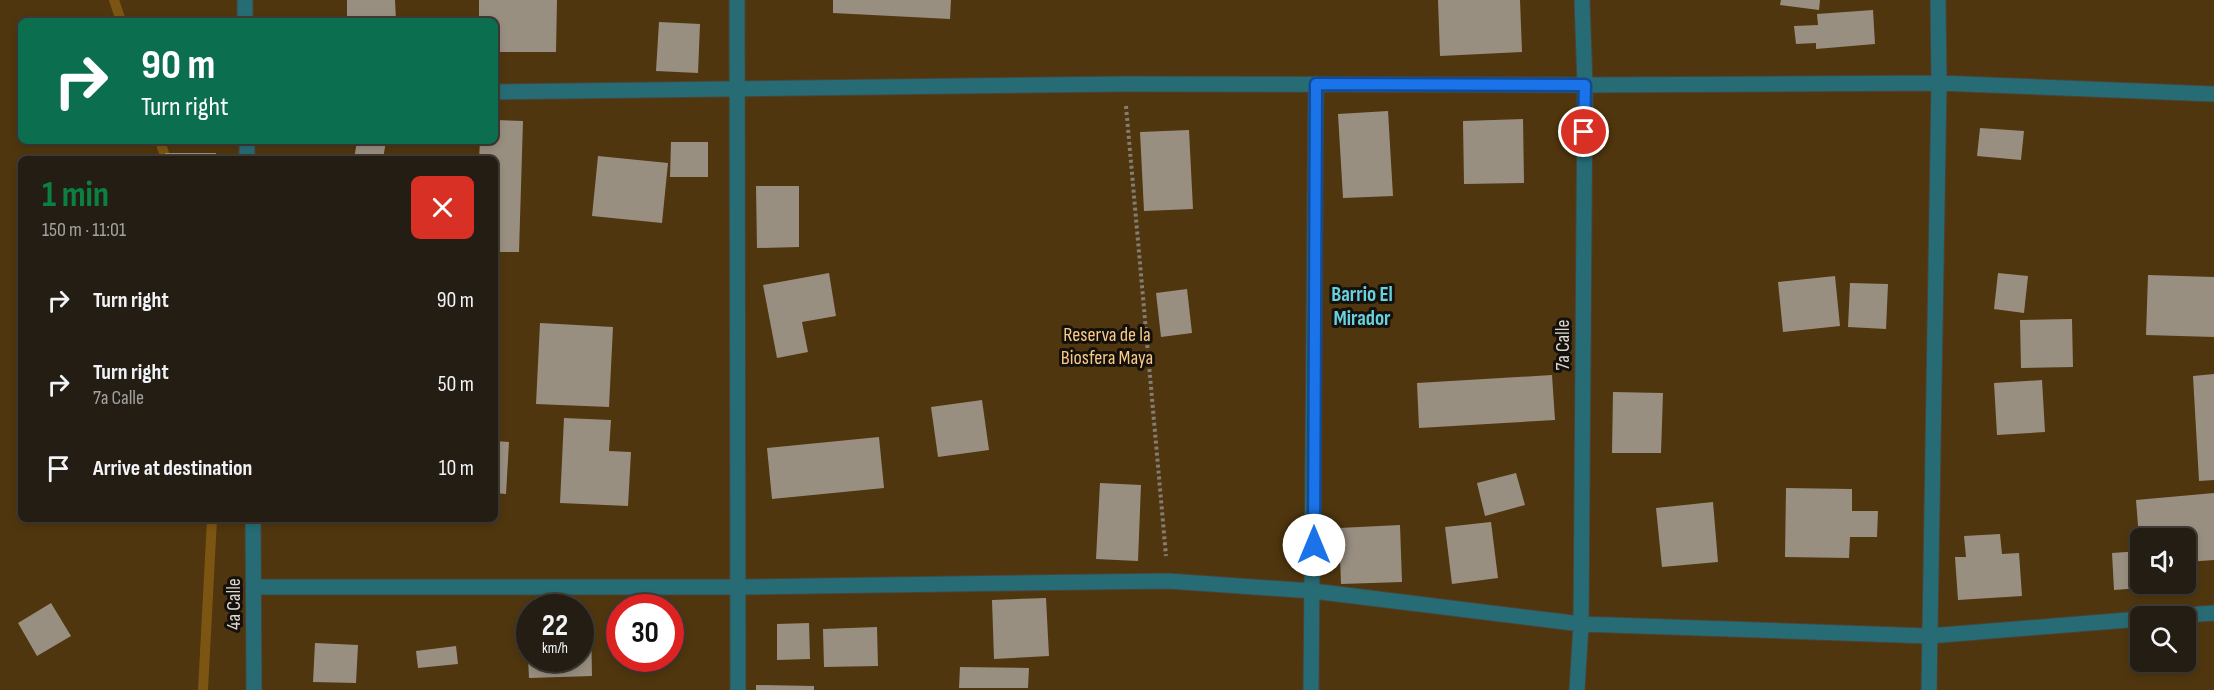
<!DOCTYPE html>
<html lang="en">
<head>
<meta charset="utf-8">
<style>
	:root { --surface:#231d14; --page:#2f2a22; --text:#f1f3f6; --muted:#a3a2a0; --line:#403b34; --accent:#0b8043 }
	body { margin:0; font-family:"Sofia Sans Condensed",sans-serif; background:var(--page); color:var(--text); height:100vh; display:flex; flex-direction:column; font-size:22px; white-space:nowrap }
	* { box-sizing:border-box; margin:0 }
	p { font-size:20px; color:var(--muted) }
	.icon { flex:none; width:33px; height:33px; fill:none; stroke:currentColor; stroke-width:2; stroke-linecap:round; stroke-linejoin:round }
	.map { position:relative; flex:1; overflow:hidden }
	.sheet { position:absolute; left:18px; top:156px; width:480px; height:366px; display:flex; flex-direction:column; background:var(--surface); border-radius:9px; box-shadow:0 3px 9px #0003,0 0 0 2px var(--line) }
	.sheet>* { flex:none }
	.top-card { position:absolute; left:18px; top:18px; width:480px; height:126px; border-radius:9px; box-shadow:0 3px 9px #0003,0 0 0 2px var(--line); background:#0b6e4f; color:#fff; overflow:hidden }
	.controls { position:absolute; left:2130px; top:528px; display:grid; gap:12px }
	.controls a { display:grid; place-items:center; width:66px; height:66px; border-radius:9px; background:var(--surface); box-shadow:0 3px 9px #0003,0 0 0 2px var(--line); font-size:30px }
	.speed { position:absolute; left:516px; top:594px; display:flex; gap:12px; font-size:30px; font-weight:700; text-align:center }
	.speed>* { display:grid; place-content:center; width:78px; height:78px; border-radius:50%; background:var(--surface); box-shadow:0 3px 9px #0003,0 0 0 2px var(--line); line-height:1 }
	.speed small { font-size:15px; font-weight:400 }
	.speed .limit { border:9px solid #d22; background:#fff; color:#111 }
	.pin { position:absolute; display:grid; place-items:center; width:51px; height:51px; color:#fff; margin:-26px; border:3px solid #fff; border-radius:50%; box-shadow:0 2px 6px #0007 }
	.me { position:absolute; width:66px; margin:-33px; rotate:0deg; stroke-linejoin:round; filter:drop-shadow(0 0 4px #0008) }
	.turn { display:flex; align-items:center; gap:21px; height:126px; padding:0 24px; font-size:27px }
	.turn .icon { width:78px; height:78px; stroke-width:2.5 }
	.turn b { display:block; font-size:42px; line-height:51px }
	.round { display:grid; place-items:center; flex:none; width:63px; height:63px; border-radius:9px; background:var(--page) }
	.summary { display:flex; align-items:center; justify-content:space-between; height:102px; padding:0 24px }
	h1 { font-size:36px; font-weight:700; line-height:45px; color:var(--accent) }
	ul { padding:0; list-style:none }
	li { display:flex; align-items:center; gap:18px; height:84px; padding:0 24px }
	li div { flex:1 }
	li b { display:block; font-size:22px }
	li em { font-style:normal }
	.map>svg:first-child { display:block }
	.green { fill:#4f360e; fill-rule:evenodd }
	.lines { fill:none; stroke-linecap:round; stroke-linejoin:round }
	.stream { stroke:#7c5512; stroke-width:10 }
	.building { fill:#998f81 }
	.minor-casing { stroke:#4b4338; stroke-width:17 }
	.path { stroke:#847d73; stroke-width:4; stroke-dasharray:3 3; stroke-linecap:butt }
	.minor { stroke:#276c75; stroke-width:15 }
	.route-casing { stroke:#114b97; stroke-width:15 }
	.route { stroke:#1a73e8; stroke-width:10 }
	.labels { text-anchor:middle; stroke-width:6; stroke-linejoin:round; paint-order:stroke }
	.park-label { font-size:20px; fill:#f9ca88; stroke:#14100b }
	.street-label { font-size:20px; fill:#ded8d1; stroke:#14100b }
	.neighbourhood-label { font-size:21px; font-weight:bold; fill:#67d1e0; stroke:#14100b }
</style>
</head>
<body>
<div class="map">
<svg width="2214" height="690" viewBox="0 0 2214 690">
	<rect width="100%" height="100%" fill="#2f271b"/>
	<!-- green -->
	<path class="green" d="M0,0H2214V690H0ZM21,21H495V141H21ZM21,159H495V519H21ZM2140,538H2186V584H2140ZM530,608H580V658H530ZM620,608H670V658H620ZM2140,616H2186V662H2140Z"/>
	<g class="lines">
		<!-- stream -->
		<path class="stream" d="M114,0L121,21
			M160,141L166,159
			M203,690L212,519"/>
	</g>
	<!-- building -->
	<path class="building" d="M347,0H395L396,21H347Z
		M479,0H557L556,52H495V21H479Z
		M833,0H951L950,19L833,13Z
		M1438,0H1520L1522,52L1440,56Z
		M1781,0H1820L1819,10L1780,5Z
		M1873,10L1875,44L1816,49V43L1796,44L1794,26L1818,25L1817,14Z
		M659,22L700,24L698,73L656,71Z
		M1388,111L1393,196L1343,198L1338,114Z
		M1523,119L1524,183L1464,184L1463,121Z
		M495,120L523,121L519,252H495V159H479L480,141H495Z
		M1980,128L2024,131L2021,160L1977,156Z
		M1189,130L1193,209L1144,211L1140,132Z
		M357,141H386L383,159H354Z
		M671,142H708V177H670Z
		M165,153H216L215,159H165Z
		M598,156L668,163L662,223L592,216Z
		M756,186H799V247L757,248Z
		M829,273L836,316L802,322L808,352L777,358L763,285Z
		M1998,273L2028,276L2024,313L1994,309Z
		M2148,275L2214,277V337L2146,335Z
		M1835,276L1840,326L1783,332L1778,282Z
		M1850,283L1888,284L1886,329L1848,327Z
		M1187,289L1192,333L1161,337L1156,293Z
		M2072,319L2073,367L2021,368L2020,320Z
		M540,323L613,327L609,407L536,404Z
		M2214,374V480L2199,481L2193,376Z
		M1552,375L1555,420L1419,428L1417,383Z
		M2042,380L2045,432L1997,435L1994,383Z
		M1613,392L1663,393L1661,453H1612Z
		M982,400L989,450L938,457L931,407Z
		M564,418L611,420L609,451L631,452L628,506L560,503Z
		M879,437L884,488L772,499L767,448Z
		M495,441L509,442L506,494L495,493Z
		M1516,473L1525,505L1485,516L1477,483Z
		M1100,483L1141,485L1138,561L1096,559Z
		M1786,488L1852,489V511H1878L1877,537H1850L1849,558L1785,557Z
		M2214,493V560L2186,562V538H2139L2136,500Z
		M1713,502L1718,562L1662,567L1656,508Z
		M1491,522L1498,578L1452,584L1445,527Z
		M1400,525L1402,582L1341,584L1339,528Z
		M2000,534L2002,554L2019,553L2022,596L1958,600L1955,557H1966L1964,536Z
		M2140,551V584H2154V587L2114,590L2112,553Z
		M1046,598L1049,656L994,659L992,600Z
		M51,603L71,636L37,656L18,623Z
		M591,623L592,676L529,678L528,658H580V624Z
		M809,623L810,659L777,660V624Z
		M877,627L878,666L824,667L823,629Z
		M315,643L358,645L356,683L313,682Z
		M456,646L458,664L418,668L416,651Z
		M960,667L1029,668L1028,688H959Z
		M756,685L814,686V690H756Z"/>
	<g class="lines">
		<!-- minor casing -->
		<g class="minor-casing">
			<path id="minor" d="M245,0V21
				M737,0L738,690
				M495,92L1124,84L1585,85L1939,83L2214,94
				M247,141V159
				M253,519L254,690
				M255,587H738L1168,581L1313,591L1581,624L1929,636L2140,619
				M2173,616L2214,613
				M1311,690L1316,84
				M1577,690L1581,624L1585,85L1582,0
				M1929,690L1939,83L1938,0"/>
		</g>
		<!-- path -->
		<path class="path" d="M1126,106L1166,556"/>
		<!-- minor -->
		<use href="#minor" class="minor"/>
	</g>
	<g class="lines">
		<!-- route casing -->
		<g class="route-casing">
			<path id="route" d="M1314,545L1316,84L1585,85L1584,132"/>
		</g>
		<!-- route -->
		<use href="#route" class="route"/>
	</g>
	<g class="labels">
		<!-- park labels -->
		<g class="park-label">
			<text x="1107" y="341">Reserva de la<tspan x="1107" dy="23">Biosfera Maya</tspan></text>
		</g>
		<!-- street labels -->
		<g class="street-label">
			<text transform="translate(1562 345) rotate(-90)" y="7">7a Calle</text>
			<text transform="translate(233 604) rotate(-90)" y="7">4a Calle</text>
		</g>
		<!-- neighbourhood labels -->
		<g class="neighbourhood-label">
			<text x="1362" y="301">Barrio El<tspan x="1362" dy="24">Mirador</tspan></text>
		</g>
	</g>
</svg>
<div class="controls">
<a><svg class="icon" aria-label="sound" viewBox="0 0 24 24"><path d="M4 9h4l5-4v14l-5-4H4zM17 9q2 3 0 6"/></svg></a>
<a><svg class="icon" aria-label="search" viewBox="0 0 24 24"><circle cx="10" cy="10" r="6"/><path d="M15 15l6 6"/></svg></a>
</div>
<div class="speed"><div>22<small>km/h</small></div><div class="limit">30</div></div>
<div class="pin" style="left:1584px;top:132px;background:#d93025"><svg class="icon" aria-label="arrive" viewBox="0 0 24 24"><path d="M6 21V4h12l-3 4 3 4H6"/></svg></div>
<svg class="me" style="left:1314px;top:545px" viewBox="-20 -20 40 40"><circle r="19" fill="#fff"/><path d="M0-13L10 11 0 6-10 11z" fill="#1a73e8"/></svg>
<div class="top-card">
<div class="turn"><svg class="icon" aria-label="right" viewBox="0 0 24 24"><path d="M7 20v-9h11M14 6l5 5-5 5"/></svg><div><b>90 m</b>Turn right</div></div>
</div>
<section class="sheet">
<div class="summary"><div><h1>1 min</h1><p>150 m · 11:01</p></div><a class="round" style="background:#d93025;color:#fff"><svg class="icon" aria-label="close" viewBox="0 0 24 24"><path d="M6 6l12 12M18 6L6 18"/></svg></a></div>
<ul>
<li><svg class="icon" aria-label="right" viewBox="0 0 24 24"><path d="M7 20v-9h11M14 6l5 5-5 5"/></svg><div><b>Turn right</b></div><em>90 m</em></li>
<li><svg class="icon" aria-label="right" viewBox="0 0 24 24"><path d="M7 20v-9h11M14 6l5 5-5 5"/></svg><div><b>Turn right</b><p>7a Calle</p></div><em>50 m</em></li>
<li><svg class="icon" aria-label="arrive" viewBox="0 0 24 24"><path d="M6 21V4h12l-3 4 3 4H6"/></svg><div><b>Arrive at destination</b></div><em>10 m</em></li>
</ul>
</section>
</div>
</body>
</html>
